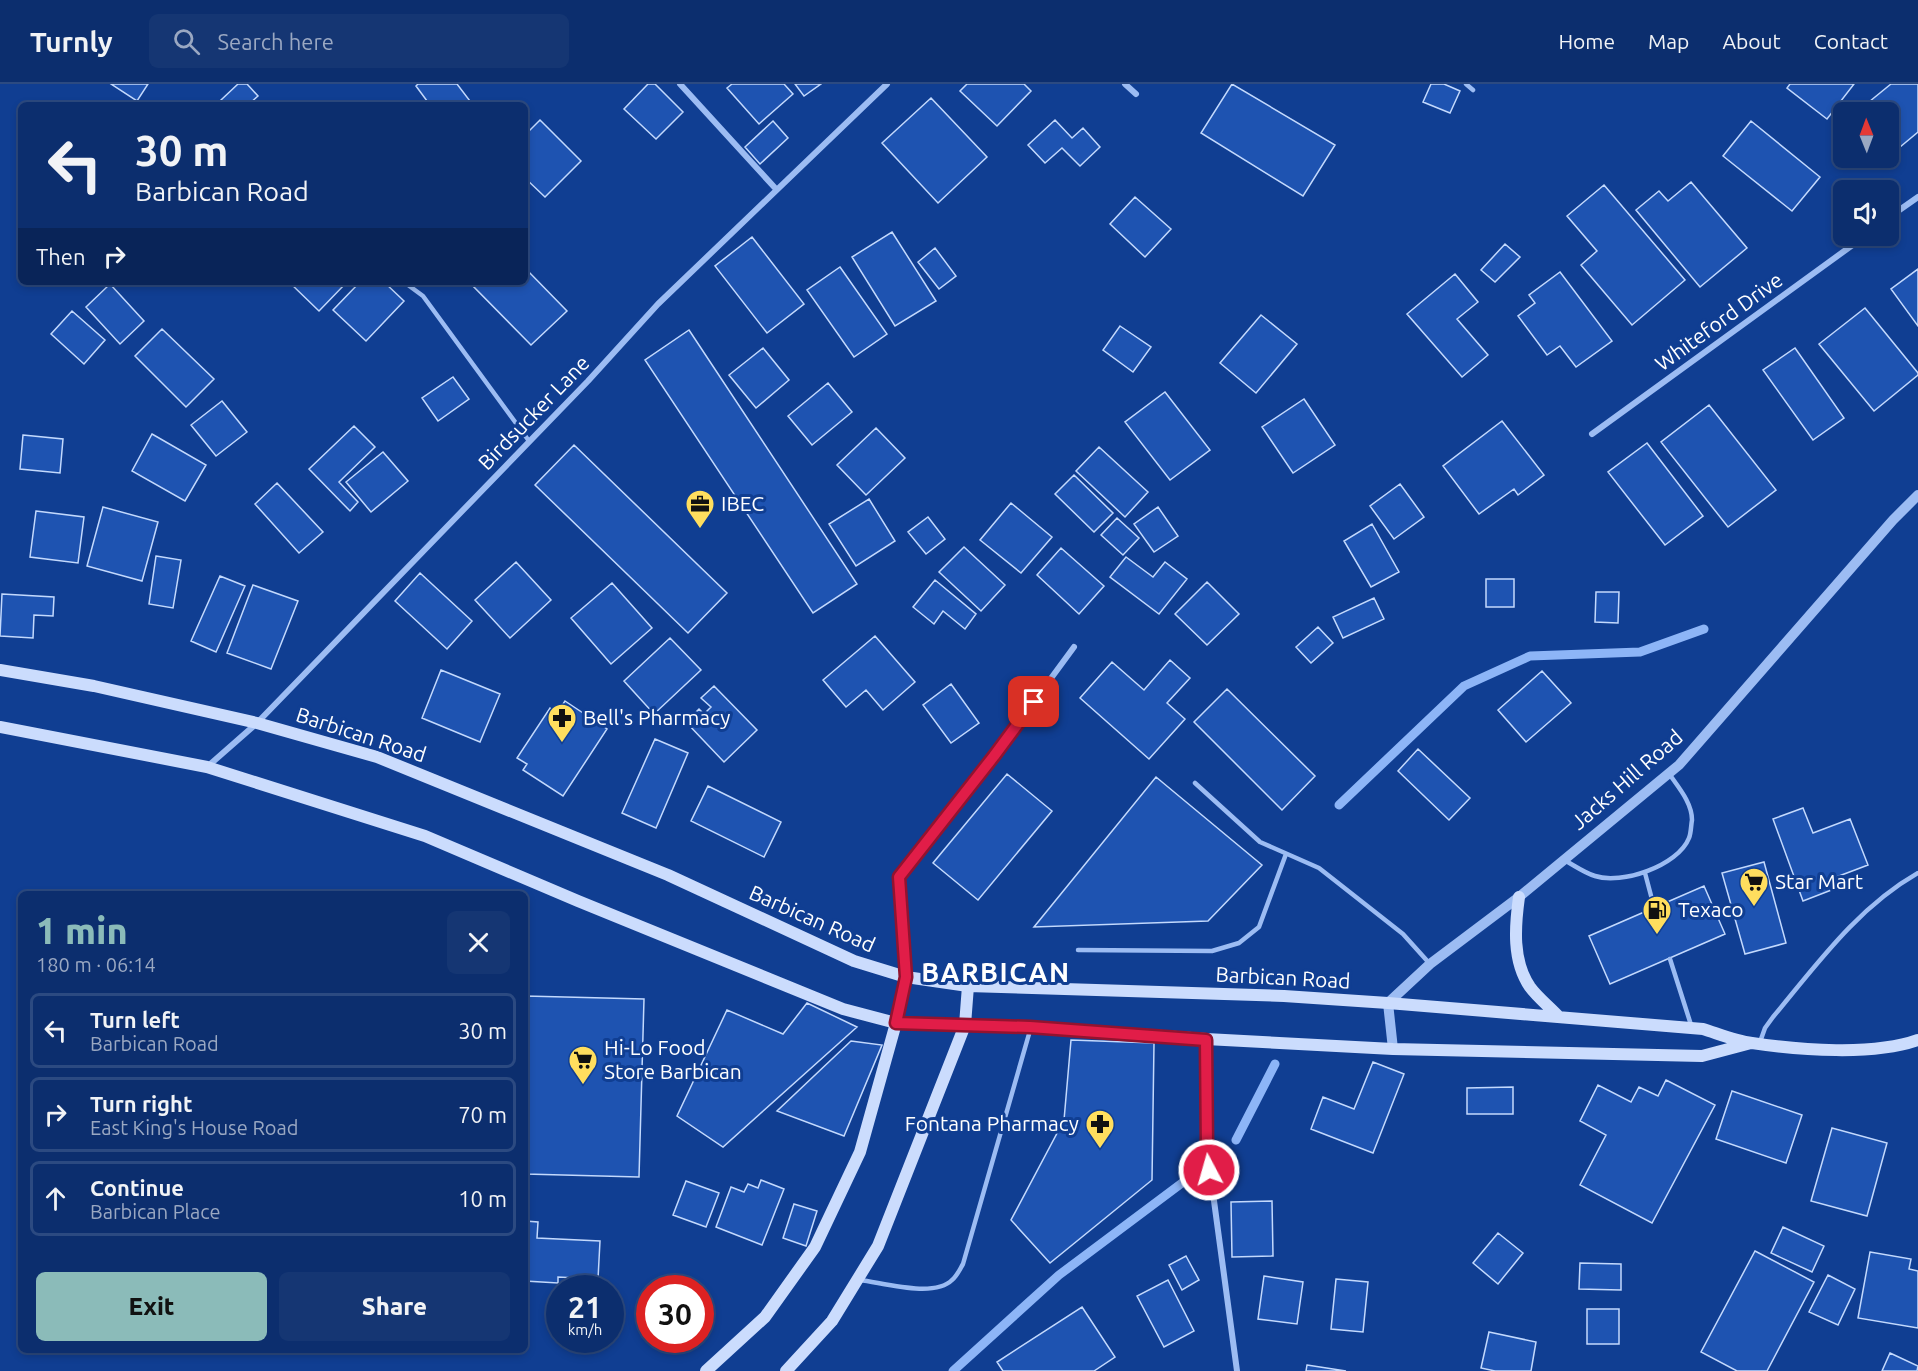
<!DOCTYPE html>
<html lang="en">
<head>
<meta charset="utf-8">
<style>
	:root { --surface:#0c2e6e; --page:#153673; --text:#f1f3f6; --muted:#9aa8c2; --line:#2c4a81; --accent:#8bbbb9 }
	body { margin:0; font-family:Ubuntu,sans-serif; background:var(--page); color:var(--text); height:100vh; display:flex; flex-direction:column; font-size:22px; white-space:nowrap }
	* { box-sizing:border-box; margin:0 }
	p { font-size:20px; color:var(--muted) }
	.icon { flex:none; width:33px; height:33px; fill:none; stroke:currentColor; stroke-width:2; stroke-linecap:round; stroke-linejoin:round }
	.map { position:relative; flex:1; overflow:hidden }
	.panel { position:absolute; left:18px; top:807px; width:510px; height:462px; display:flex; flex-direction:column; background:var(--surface); border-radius:9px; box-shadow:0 3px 9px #0003,0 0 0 2px var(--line) }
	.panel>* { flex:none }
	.hud { position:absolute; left:18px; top:18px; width:510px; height:183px; border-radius:9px; box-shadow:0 3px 9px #0003,0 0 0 2px var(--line); background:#0c2e6e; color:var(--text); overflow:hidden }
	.needle { width:39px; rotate:359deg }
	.fabs { position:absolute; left:1833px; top:18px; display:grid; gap:12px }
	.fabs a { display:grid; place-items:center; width:66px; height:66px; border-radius:9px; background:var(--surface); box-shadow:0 3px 9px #0003,0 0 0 2px var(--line); font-size:30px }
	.speed { position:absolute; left:546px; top:1191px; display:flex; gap:12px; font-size:30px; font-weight:700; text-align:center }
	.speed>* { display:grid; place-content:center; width:78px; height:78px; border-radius:50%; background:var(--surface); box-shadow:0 3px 9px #0003,0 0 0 2px var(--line); line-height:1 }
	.speed small { font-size:15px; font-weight:400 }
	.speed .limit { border:9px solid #d22; background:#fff; color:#111 }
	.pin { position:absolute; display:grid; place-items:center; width:51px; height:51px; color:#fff; margin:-26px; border-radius:12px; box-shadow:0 3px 9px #0006 }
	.me { position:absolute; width:66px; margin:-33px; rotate:354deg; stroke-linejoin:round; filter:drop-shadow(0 0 4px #0008) }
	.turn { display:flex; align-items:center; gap:21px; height:126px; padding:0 18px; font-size:27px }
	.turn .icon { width:78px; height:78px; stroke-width:2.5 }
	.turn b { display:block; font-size:42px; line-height:51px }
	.then { display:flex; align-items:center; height:57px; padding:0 18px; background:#0003; gap:12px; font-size:22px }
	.round { display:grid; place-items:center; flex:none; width:63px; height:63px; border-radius:9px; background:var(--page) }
	.overview { display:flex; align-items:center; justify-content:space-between; height:102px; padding:0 18px }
	h1 { font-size:36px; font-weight:800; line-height:45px; color:var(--accent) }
	.cta { display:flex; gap:12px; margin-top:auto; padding:12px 18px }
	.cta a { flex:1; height:69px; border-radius:9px; background:var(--accent); color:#111; font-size:24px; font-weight:800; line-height:69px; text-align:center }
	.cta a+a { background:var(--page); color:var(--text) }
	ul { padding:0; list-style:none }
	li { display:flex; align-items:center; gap:18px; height:75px; margin:0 12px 9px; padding:0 6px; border:3px solid var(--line); border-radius:9px }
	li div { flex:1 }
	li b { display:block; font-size:22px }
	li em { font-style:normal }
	header { display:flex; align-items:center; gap:36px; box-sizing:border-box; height:84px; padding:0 30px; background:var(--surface); border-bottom:2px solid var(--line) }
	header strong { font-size:28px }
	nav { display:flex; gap:33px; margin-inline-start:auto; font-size:21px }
	.search { width:420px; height:54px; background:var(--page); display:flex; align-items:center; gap:15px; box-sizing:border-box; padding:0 21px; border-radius:9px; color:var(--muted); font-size:22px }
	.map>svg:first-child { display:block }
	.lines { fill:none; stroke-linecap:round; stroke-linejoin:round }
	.stream { stroke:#8db5f7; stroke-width:9 }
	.building { fill:#1e53b1; stroke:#c3d9fd; stroke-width:1.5 }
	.service { stroke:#9cbcf3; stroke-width:4.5 }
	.minor { stroke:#9cbcf3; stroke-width:6 }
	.tertiary { stroke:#9cbcf3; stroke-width:10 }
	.secondary { stroke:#cbdcfd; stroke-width:12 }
	.route-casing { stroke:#92132f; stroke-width:15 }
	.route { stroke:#e11d48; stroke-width:10 }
	.labels { text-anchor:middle; stroke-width:6; stroke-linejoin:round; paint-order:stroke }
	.street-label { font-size:21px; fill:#fff; stroke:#103e92 }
	.poi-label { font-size:21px; fill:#fff; stroke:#103e92; text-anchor:start }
	.district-label { font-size:27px; font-weight:bold; letter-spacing:1.5px; fill:#fff; stroke:#103e92 }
</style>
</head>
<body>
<header>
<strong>Turnly</strong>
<div class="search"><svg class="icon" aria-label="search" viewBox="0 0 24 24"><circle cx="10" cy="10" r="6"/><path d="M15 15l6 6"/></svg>Search here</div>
<nav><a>Home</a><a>Map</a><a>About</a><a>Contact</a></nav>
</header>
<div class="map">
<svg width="1918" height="1287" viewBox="0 0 1918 1287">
	<rect width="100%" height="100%" fill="#103e92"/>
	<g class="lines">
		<!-- stream -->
		<path class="stream" d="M1339,721L1464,602L1530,572L1640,568L1704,545
			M1236,1056L1275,980
			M953,1287L1059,1191L1194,1090"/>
	</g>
	<!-- building -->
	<path class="building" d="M111,0H148L137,17Z
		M238,0H247L258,12L248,21H226L221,16Z
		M418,0H457L470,17L464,21H430L416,2Z
		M648,0H655L683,28L656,55L624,25Z
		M732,0H784L793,10L759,40L727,4Z
		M795,0H821L804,12Z
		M967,0H1024L1031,7L997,42L960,7Z
		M1232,0L1335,61L1303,112L1201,49Z
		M1431,0H1444L1460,7L1450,29L1423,18Z
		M1790,0H1854L1827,35L1787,4Z
		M1891,0H1918V48L1900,63L1888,51V28H1870L1864,22Z
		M931,14L987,73L938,119L882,59Z
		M540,36L581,77L545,113L525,94V51Z
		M1055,36L1072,54L1083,44L1100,63L1080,82L1062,64L1045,79L1028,61Z
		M773,37L788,54L760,80L745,63Z
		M1751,37L1820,93L1792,127L1723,72Z
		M1691,98L1747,164L1700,203L1636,126L1659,107L1668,117Z
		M1604,101L1685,196L1632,241L1581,181L1597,167L1567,132Z
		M1135,113L1171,145L1145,173L1110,140Z
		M892,148L936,217L895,242L852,173Z
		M752,153L804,220L767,249L715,182Z
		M1505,160L1520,173L1495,198L1481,186Z
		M935,164L956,192L939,205L918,178Z
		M840,183L887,250L854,273L807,206Z
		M525,184L567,227L531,261L471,200L472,198H525Z
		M1918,185V242L1891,205Z
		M1560,188L1612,257L1576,283L1560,262L1547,271L1518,232L1535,219L1529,211Z
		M1455,190L1478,218L1457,235L1488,271L1462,293L1407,230Z
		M289,198H347L319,227Z
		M360,198H384L404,217L366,257L333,226Z
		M110,200L144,237L120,260L86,223Z
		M1865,224L1918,289V291L1874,327L1819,260Z
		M72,227L105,256L84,280L51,250Z
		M1261,231L1297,260L1256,309L1220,279Z
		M1120,242L1151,263L1133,288L1103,266Z
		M162,245L214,295L186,323L135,272Z
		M689,246L857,500L813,529L645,276Z
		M763,264L789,296L756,324L729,291Z
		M1795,264L1844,334L1813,356L1763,286Z
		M453,293L469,315L438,337L422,314Z
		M828,299L852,328L812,361L788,332Z
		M1165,308L1210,366L1170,396L1125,338Z
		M1304,315L1335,361L1293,389L1262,343Z
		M222,317L247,348L216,372L191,341Z
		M1709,321L1776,406L1728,443L1661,358Z
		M1502,337L1544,391L1518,411L1514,405L1479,430L1443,382Z
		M354,342L375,363L339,398L358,418L350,427L309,385Z
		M876,344L905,374L866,411L837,381Z
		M152,350L206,381L185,417L132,387Z
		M23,351L63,355L60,389L20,385Z
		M1647,359L1703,432L1665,461L1608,388Z
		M574,361L727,509L688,549L535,401Z
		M1099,363L1148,408L1125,433L1076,387Z
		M383,368L408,397L371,428L346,398Z
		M1074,391L1113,429L1094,448L1055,410Z
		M277,399L323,448L299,469L255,420Z
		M1400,400L1424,433L1394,455L1370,422Z
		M869,415L895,457L856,482L829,440Z
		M1011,419L1052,453L1021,489L980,456Z
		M103,423L158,438L142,497L87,482Z
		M1158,423L1178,452L1154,468L1134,440Z
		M36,427L84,433L78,479L30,473Z
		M928,433L945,455L926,470L908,448Z
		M1117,434L1139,454L1123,471L1101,451Z
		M1372,440L1399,488L1371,503L1344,457Z
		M964,463L1005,501L981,527L939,488Z
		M1061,464L1104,502L1079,530L1037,491Z
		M156,472L181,476L173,524L149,520Z
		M1126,473L1153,493L1165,478L1187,495L1159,530L1110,493Z
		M516,478L551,516L510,554L475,516Z
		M420,489L472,537L447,565L395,517Z
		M220,492L245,502L216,568L191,557Z
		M1486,495H1514V523H1486Z
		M935,496L976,530L965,545L943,527L934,540L913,523Z
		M1207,498L1239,530L1207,561L1175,530Z
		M612,499L652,544L611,580L571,534Z
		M253,501L298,517L271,585L227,569Z
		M1596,508H1619L1618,539L1595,538Z
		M2,510L54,513L53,532L34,531L33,554L0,552Z
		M1374,514L1384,535L1343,554L1333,533Z
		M1318,543L1333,559L1311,579L1296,563Z
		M875,552L915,598L883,626L866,606L846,623L823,596Z
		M670,554L701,586L654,630L624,597Z
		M1170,576L1190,594L1167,619L1185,635L1149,675L1080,614L1112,578L1144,606Z
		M441,586L500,610L480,658L422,634Z
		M1542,587L1571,619L1526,658L1498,626Z
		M951,600L979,639L951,659L923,621Z
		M714,602L757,646L724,678L686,638L699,625L704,630L711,623L701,614Z
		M1227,605L1315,692L1282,726L1194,638Z
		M565,617L607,645L563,712L523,686L527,680L517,674L550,624L557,629Z
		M655,655L688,669L656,744L622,729Z
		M1418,665L1470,714L1449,736L1398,687Z
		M1007,690L1052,727L978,816L933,779Z
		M1156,693L1262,781L1208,837L1034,843Z
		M708,702L781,738L764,773L691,737Z
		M1803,724L1813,749L1850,735L1868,781L1831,795L1834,805L1803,817L1773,735Z
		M1764,778L1786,859L1745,870L1722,789Z
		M1704,802L1725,850L1610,900L1589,852Z
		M525,912L644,915L639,1093L525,1090Z
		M807,919L857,943L723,1063L677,1032L727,926L783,950Z
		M1071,956L1154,959L1152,1096L1050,1179L1011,1136L1064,1036Z
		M851,957L882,961L844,1052L777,1027Z
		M1373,978L1404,990L1373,1069L1311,1045L1323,1013L1354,1025Z
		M1666,996L1715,1021L1652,1139L1580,1101L1606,1051L1580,1037L1598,1001L1631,1018L1639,1003L1658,1012Z
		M1513,1003V1030H1467V1004Z
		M1732,1007L1802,1031L1786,1079L1716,1055Z
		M1832,1044L1887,1059L1867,1132L1811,1117Z
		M761,1096L784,1105L762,1161L716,1143L731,1103L744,1108L748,1100L758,1104Z
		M686,1097L719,1109L706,1143L673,1131Z
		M1272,1117L1273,1172L1232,1173L1231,1118Z
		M794,1120L817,1127L806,1162L783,1154Z
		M525,1137L538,1138L537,1154L600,1157L598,1195L558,1193V1199L525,1197Z
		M1783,1143L1824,1162L1812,1188L1771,1169Z
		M1498,1149L1523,1169L1498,1200L1473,1179Z
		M1755,1167L1814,1198L1767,1287H1737L1701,1268Z
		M1870,1168L1911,1175L1909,1185L1918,1187V1244L1858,1234Z
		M1186,1172L1199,1196L1182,1206L1169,1181Z
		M1580,1179L1621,1180V1206L1579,1205Z
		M1828,1191L1855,1205L1838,1241L1809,1228Z
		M1264,1192L1303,1198L1297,1240L1258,1235Z
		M1336,1195L1368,1198L1363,1248L1331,1245Z
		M1168,1196L1194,1247L1164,1263L1137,1212Z
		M1082,1223L1115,1273L1094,1287H1003L997,1278Z
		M1587,1225H1619V1260H1587Z
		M1489,1248L1536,1258L1531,1287H1495L1481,1284Z
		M1890,1269L1918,1282L1917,1287H1882Z
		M1307,1281L1346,1287H1306Z"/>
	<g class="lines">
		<!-- service -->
		<path class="service" d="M1466,0L1473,6
			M404,198L423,212L529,357
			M1195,699L1260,758L1319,784L1403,850L1430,880
			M1566,777C1575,782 1585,789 1595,792C1621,801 1678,782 1689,754C1691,750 1691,741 1692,736C1692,719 1679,704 1670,691
			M1645,789L1654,823
			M1078,866L1212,867L1239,859L1259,843L1286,770
			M1670,875L1692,944
			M1760,958L1765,944L1773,933C1817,880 1858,823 1918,789
			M860,1196C884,1199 934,1214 952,1196C957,1192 960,1185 963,1180L1031,943"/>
		<!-- minor -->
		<path class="minor" d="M680,0L776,105
			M1125,0L1136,10
			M1888,134L1918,113
			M1592,350L1865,152
			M207,683L257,639L588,297L658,220L887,0
			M906,893L899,793L994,672L1074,563
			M1206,955L1207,1065L1237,1287"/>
		<!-- tertiary -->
		<path class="tertiary" d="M1393,965L1388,919L1430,880L1519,813L1679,681L1893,436L1918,411"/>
		<!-- secondary -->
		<path class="secondary" d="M0,586L94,602L257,639L377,673L668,791L854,877L906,893L968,902L1284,912L1388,919L1703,945C1719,950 1736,957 1752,959C1799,966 1874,972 1918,956
			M0,643L207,683L425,752L578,817L843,925L896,939L1031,943L1206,955L1393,965L1702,972L1751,959
			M1519,813C1515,842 1512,877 1530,903C1538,914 1550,923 1559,933
			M706,1287L765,1233L815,1163L860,1068L896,939L906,893
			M786,1287L832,1237L878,1162L965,941L968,902"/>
	</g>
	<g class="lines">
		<!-- route casing -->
		<g class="route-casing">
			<path id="route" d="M1034,618L994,672L899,793L906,893L896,939L1030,943L1206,956L1207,1065L1209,1086"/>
		</g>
		<!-- route -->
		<use href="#route" class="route"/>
	</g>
	<!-- icons -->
	<defs>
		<g id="office-pin" transform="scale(1.5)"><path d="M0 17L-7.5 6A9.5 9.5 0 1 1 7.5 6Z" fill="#ffde5e" stroke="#103e92"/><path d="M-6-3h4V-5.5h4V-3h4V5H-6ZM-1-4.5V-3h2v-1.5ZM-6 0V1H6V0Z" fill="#111"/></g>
		<g id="pharmacy-pin" transform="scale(1.5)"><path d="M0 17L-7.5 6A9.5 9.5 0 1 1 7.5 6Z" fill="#ffde5e" stroke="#103e92"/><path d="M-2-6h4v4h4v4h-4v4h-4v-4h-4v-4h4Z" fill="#111"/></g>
		<g id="supermarket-pin" transform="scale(1.5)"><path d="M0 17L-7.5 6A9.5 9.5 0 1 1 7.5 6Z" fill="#ffde5e" stroke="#103e92"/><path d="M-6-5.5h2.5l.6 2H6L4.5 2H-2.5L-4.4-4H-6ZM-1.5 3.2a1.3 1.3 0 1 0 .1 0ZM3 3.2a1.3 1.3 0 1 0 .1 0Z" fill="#111"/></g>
		<g id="fuel-pin" transform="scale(1.5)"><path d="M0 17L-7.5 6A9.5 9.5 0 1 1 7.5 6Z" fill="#ffde5e" stroke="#103e92"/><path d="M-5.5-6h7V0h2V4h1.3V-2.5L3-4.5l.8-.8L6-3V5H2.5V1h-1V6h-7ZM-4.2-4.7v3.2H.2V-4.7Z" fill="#111"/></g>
	</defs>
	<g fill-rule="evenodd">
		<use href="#office-pin" x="700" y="420"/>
		<use href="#pharmacy-pin" x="562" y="634"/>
		<use href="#supermarket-pin" x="1754" y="798"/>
		<use href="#fuel-pin" x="1657" y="826"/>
		<use href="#supermarket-pin" x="583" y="976"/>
		<use href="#pharmacy-pin" x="1100" y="1040"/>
	</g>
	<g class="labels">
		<!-- street labels -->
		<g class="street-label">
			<text transform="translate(1719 238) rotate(-36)" y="7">Whiteford Drive</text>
			<text transform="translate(534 329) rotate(-46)" y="7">Birdsucker Lane</text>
			<text transform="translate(361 651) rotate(18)" y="7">Barbican Road</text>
			<text transform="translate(1627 696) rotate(-41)" y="7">Jacks Hill Road</text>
			<text transform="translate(812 835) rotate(24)" y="7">Barbican Road</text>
			<text transform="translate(1283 894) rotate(3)" y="7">Barbican Road</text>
		</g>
		<!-- poi labels -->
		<g class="poi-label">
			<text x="721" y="427">IBEC</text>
			<text x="583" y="641">Bell's Pharmacy</text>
			<text x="1775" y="805">Star Mart</text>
			<text x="1678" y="833">Texaco</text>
			<text x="604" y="971">Hi-Lo Food<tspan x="604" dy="24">Store Barbican</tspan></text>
			<text x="1079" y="1047" text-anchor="end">Fontana Pharmacy</text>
		</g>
		<!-- district labels -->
		<g class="district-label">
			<text x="996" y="898">BARBICAN</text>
		</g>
	</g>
</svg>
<div class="fabs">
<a><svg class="needle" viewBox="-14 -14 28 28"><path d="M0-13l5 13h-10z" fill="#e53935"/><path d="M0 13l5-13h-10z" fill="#9aa8c2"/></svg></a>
<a><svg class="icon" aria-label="sound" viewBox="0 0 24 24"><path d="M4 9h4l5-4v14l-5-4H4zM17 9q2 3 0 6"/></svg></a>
</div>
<div class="speed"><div>21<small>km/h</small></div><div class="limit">30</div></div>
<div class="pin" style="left:1034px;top:618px;background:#d93025"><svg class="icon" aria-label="arrive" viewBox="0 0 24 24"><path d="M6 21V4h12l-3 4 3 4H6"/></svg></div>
<svg class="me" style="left:1209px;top:1086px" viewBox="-20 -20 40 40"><circle r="17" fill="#e11d48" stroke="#fff" stroke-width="3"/><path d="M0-11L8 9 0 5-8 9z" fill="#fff"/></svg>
<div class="hud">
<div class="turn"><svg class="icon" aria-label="left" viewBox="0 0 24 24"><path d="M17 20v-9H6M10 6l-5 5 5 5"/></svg><div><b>30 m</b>Barbican Road</div></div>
<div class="then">Then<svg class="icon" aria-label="right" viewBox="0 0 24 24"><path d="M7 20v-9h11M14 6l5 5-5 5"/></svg></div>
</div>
<section class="panel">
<div class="overview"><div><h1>1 min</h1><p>180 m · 06:14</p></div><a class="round"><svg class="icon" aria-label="close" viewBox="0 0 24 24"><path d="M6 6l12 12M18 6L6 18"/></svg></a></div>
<ul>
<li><svg class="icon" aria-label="left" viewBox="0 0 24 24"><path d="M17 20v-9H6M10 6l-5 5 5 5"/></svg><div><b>Turn left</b><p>Barbican Road</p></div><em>30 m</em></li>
<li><svg class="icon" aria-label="right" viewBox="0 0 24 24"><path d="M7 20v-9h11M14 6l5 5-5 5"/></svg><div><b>Turn right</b><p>East King's House Road</p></div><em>70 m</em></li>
<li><svg class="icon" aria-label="ahead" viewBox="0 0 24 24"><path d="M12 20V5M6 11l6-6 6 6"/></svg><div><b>Continue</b><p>Barbican Place</p></div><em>10 m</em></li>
</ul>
<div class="cta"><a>Exit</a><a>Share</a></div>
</section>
</div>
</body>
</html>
